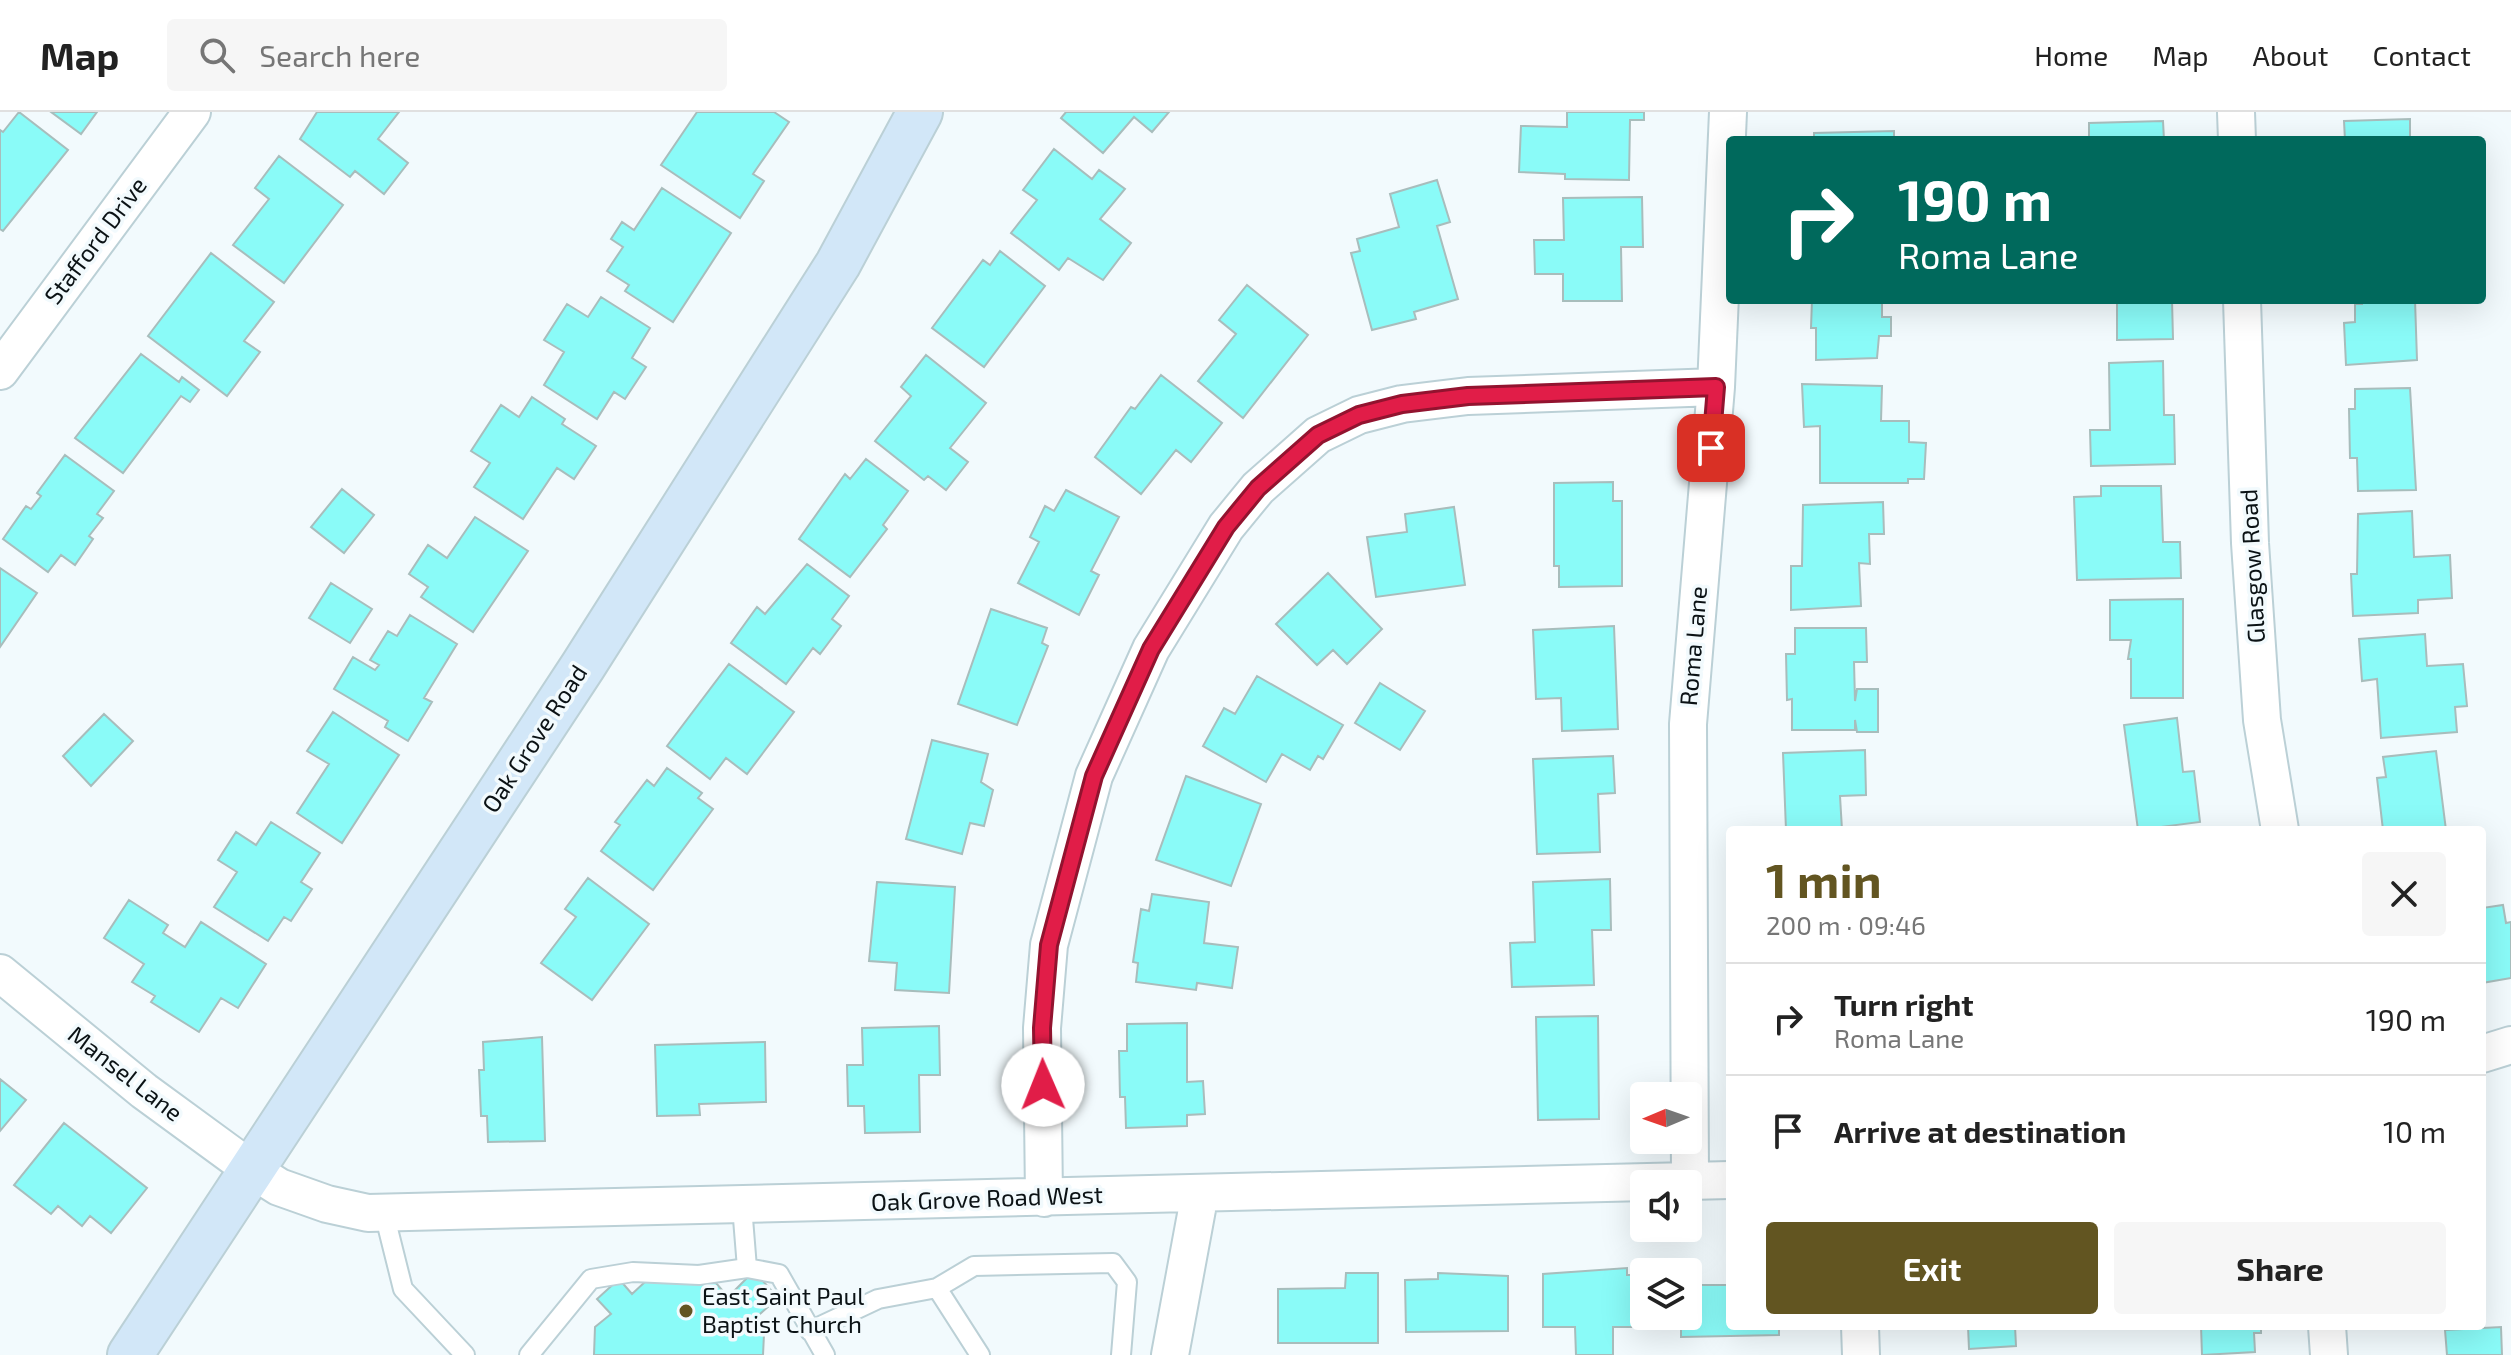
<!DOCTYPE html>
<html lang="en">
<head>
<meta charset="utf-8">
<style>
	:root { --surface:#fff; --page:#f6f6f6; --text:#222; --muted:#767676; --line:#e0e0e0; --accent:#625521 }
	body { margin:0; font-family:"Exo 2",sans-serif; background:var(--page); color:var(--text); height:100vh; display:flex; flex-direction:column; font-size:30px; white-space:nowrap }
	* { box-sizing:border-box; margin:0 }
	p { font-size:26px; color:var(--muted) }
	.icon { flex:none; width:44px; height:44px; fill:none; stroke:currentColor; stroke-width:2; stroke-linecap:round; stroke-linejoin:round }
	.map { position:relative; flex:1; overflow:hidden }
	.drawer { position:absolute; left:1726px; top:714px; width:760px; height:504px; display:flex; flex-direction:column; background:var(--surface); border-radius:8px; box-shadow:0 8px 32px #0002 }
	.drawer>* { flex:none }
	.guide { position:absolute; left:1726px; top:24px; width:760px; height:168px; border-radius:8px; box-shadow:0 8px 32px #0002; background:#00695c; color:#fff; overflow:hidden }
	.needle { width:52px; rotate:268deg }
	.controls { position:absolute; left:1630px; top:970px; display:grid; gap:16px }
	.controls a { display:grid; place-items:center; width:72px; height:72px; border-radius:8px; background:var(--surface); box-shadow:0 8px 32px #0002; font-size:40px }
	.pin { position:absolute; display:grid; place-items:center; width:68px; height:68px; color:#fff; margin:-34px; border-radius:16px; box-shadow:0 4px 12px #0006 }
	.me { position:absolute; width:88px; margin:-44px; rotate:359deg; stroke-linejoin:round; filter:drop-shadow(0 0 6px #0008) }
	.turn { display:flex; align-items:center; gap:28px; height:168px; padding:0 40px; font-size:36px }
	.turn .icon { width:104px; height:104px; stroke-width:2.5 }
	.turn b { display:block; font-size:56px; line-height:68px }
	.round { display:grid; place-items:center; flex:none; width:84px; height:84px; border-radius:8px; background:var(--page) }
	.overview { display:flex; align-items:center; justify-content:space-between; height:136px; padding:0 40px }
	h1 { font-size:48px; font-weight:700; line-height:60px; color:var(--accent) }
	.cta { display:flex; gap:16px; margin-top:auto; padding:16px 40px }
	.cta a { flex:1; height:92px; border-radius:8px; background:var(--accent); color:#fff; font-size:32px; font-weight:700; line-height:92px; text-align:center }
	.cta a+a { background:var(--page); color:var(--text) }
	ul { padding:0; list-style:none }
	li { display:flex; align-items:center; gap:24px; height:112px; padding:0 40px; border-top:2px solid var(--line) }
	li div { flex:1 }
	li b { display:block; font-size:30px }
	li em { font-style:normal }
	header { display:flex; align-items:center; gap:48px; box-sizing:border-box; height:112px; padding:0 40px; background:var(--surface); border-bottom:2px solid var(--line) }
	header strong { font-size:38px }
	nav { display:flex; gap:44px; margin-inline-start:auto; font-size:28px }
	.search { width:560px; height:72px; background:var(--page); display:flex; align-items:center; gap:20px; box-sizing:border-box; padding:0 28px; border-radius:8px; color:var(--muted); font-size:30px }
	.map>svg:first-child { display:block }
	.building { fill:#8afbf8; stroke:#a8bdbc; stroke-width:2 }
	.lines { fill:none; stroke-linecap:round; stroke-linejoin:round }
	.lane-casing { stroke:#bbd0d6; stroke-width:22 }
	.street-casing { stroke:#bbd0d6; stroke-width:40 }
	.secondary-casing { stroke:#bbd0d6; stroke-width:48 }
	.lane { stroke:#fff; stroke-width:18 }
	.street { stroke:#fff; stroke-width:36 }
	.secondary { stroke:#d2e7f8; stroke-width:44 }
	.route-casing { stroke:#92132f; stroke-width:20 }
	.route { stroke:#e11d48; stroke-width:14 }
	.poi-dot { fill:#625521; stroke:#f2fafd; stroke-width:3 }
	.labels { text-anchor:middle; stroke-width:7; stroke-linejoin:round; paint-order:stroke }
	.street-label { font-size:24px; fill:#0b1215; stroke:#f2fafd }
	.poi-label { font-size:24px; fill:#0b1215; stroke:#f2fafd; text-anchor:start }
</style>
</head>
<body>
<header>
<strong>Map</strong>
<div class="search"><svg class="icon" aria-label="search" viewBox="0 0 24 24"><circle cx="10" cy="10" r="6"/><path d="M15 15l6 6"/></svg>Search here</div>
<nav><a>Home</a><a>Map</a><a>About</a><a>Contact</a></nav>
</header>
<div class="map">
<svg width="2511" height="1243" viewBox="0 0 2511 1243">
	<rect width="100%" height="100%" fill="#f2fafd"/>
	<!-- building -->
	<path class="building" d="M19,0L68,38L3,119L0,117V18L3,20Z
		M51,0H97L81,22Z
		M317,0H399L378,27L408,51L384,82L355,59L350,65L300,27Z
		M697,0H774L789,10L753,62L764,69L740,106L661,53Z
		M1066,0H1169L1152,20L1134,5L1103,41L1061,6Z
		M1567,0H1644V8H1630L1629,68L1565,67V62L1519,60L1521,14L1567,15Z
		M2410,7V28H2345L2344,9Z
		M2163,9L2164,28H2089V11Z
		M1894,19V28H1814V21Z
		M1054,37L1092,67L1099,58L1125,77L1100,107L1131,131L1103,168L1068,146L1059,158L1011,121L1037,88L1023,78Z
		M279,44L343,93L284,171L233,133L269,87L255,76Z
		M1437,68L1450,110L1437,114L1458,187L1414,200L1416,207L1372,218L1351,141L1360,139L1357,127L1399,115L1390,82Z
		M662,76L731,121L673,210L625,179L629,173L607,159L623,135L611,127L622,110L634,118Z
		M1642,85L1643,135H1621L1622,189H1563V162H1535L1534,128H1564L1563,86Z
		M1000,139L1045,174L984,255L932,216L983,148L990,153Z
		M211,141L274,190L244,229L260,240L227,284L148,224Z
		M1247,173L1308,223L1243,306L1198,269L1236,222L1219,208Z
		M601,185L650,216L632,246L646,255L625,287L614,280L597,307L544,273L564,240L544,228L567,192L588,205Z
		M1812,188H1882V205H1891V224H1879L1877,246L1816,248V216H1811Z
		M2117,188H2172L2173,227L2117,228Z
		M2362,188H2415L2417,248L2346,253L2344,211L2355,210V192H2362Z
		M141,242L179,270L182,265L199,278L190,290L181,284L123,361L75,326Z
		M926,243L986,291L950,336L968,350L946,378L928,364L924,368L875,329L911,284L901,275Z
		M2163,249L2164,303H2174L2175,352L2091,354L2090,318H2110L2109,251Z
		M1161,263L1222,311L1191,350L1176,338L1141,382L1095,345L1131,295L1135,297Z
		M1802,272L1882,274L1881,309H1909V330L1926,331L1924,367H1908V371H1820V314L1804,315Z
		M2410,276L2416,378L2358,379L2357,346H2350L2349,297H2355V277Z
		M532,285L565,307L562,312L596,334L574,367L557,356L523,407L474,375L490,351L471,339L501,293L519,305Z
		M65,343L114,379L97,402L103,406L89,424L93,427L75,453L61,443L48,460L3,427L26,394L31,397L41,384L37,381Z
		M866,347L908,379L883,413L887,417L850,465L799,427L845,362L850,367Z
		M1613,370V389H1622V474L1559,475V454H1554V371Z
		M2101,374H2161L2163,430H2180L2181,466L2077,468L2074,385L2101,384Z
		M342,377L374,403L344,441L311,415Z
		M1066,378L1119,405L1091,459L1099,463L1079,503L1018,471L1039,430L1030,425L1045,394L1054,399Z
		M1883,390L1884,422H1869L1870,452L1859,451L1861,494L1791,498V454H1802L1803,393Z
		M1454,395L1465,473L1376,485L1367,425L1407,420L1405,402Z
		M2412,399L2414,445L2450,443L2452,486L2418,488V501L2353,504L2351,462H2357L2358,402Z
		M475,405L528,439L473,520L421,485L428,475L409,462L428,433L447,446Z
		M807,452L849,484L832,507L841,514L820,542L813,536L786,572L731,531L757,495L765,502Z
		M0,456L37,481L0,535Z
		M1328,461L1382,517L1347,552L1333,538L1317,553L1276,512Z
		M331,471L372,497L350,531L309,506Z
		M2183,487V586H2131V547H2128L2131,528H2110V488Z
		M991,497L1047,516L1042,531L1048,534L1017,613L958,592Z
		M410,503L457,532L424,586L432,590L408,629L385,615L388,609L334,577L353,545L375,558L379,553L370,548L388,519L397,524Z
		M1614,514L1618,617L1562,619L1561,586L1536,587L1533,518Z
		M1795,516H1866L1867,550H1854L1855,589L1857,577H1878V620H1857L1855,608V618H1792V587L1787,588L1786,542H1795Z
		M2425,522L2427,554L2463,552L2467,594L2455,595L2457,620L2381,626L2377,567L2362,569L2359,527Z
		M729,552L794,600L747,662L726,646L710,667L667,634Z
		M1257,564L1343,613L1323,647L1318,644L1310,658L1282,642L1266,670L1203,634L1224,596L1235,602Z
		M1380,571L1425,599L1400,638L1355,611Z
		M333,600L399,643L342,731L297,701L329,652L307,639Z
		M104,602L133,629L91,674L63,644Z
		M2177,606L2183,660L2194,659L2200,710L2138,718L2124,613Z
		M932,628L988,642L981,670L993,678L984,714L970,711L962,742L906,727Z
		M1865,638L1866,683L1840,684L1842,718H1786L1783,641Z
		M2436,639L2446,718H2383L2377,666L2386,665L2383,645Z
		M1613,644L1615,681L1598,682L1600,740L1537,742L1533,647Z
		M667,656L702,681L698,686L713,697L653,778L601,739L620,713L615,710L647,668L654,674Z
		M1186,664L1261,692L1231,774L1156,748Z
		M271,710L320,741L301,770L312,777L291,809L284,805L268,829L214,795L237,760L218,748L236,720L256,733Z
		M588,766L649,812L592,888L541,851L576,805L565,797Z
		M1610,767L1611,818H1592L1594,873L1512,875L1510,831L1535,830L1533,770Z
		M877,770L955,775L949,881L895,878L897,851L869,849Z
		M1152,782L1209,790L1204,831L1238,835L1232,876L1197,871L1196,878L1136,870L1138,851L1133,850L1141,797L1149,799Z
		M129,788L168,813L163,821L185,835L201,810L266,852L238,896L221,886L199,920L151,890L155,884L132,870L144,852L104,826Z
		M2503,793L2506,811L2511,810V866L2482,871V796Z
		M1598,904L1599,1007L1538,1008L1536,905Z
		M1187,911V970L1203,969L1205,1002L1187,1003V1014L1126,1016L1125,985H1120L1119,939H1127V912Z
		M939,914L940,963H919L920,1020L865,1021L864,994H848L847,953H863L862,916Z
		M542,925L545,1029L488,1030L487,1004H481L479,958H484L483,930Z
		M765,930L766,990L699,992L700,1003L657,1004L655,933Z
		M0,967L26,988L0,1019Z
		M64,1011L147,1076L111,1121L90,1104L82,1114L58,1094L51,1102L14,1073Z
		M1627,1156V1163H1644L1647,1215H1613V1243H1576L1575,1215H1543V1162Z
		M754,1159L778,1186L752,1209L764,1222L763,1243H594L595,1215L611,1202L597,1187L619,1167L632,1182L647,1168L716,1171L728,1185Z
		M1346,1161H1378V1231H1278V1177L1345,1176Z
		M1438,1161L1508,1164V1219L1406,1220L1405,1168L1438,1167Z
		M1688,1173H1730V1214H1779V1223L1681,1225V1204H1688Z
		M1968,1214H2015L2016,1234L1969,1237Z
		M2201,1214H2261V1221H2254L2255,1240L2202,1243Z
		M2501,1215L2502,1243H2447L2445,1218Z"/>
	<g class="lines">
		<!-- lane casing -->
		<g class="lane-casing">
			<path id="lane" d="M742,1094L747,1156
				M384,1101L403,1177L465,1243
				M937,1176L980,1243
				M810,1219L878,1187L937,1176L974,1154L1113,1151L1127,1170L1121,1243
				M529,1243L591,1167L633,1160L699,1163L747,1156L779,1162L825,1243"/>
		</g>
		<!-- street casing -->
		<g class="street-casing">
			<path id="street" d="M2236,0L2237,28
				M2242,188L2250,431L2262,608L2280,718
				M0,259L192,0
				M0,861L144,979L252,1058L279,1075L327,1092L368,1101L1730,1068
				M2482,942L2511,933
				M1690,1069L1688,612L1716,275L1728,0
				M1044,1086L1042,916L1049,833L1094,664L1151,537L1226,415L1258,376L1318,323L1359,303L1402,292L1468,284L1716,275
				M1860,1214L1861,1243
				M2327,1214L2329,1243
				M1170,1243L1200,1081"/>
		</g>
		<!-- secondary casing -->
		<g class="secondary-casing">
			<path id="secondary" d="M130,1243L583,554L838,152L920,0"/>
		</g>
		<!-- lane -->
		<use href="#lane" class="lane"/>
		<!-- street -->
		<use href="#street" class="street"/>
		<!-- secondary -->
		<use href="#secondary" class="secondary"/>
	</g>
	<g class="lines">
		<!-- route casing -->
		<g class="route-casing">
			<path id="route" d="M1043,973L1042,916L1049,833L1094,664L1151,537L1226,415L1258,376L1318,323L1359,303L1402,292L1468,284L1716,275L1711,336"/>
		</g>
		<!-- route -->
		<use href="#route" class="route"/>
	</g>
	<!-- markers -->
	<circle class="poi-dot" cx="686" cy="1199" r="8"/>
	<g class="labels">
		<!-- street labels -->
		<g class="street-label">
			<text transform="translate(96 129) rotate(-53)" y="8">Stafford Drive</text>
			<text transform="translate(2253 454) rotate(-93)" y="8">Glasgow Road</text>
			<text transform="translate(1694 534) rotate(-85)" y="8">Roma Lane</text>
			<text transform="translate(535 627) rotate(-57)" y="8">Oak Grove Road</text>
			<text transform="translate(125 962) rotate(38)" y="8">Mansel Lane</text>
			<text transform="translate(987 1087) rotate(-2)" y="8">Oak Grove Road West</text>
		</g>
		<!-- poi labels -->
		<g class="poi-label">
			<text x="702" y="1193">East Saint Paul<tspan x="702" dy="28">Baptist Church</tspan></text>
		</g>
	</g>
</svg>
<div class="controls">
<a><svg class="needle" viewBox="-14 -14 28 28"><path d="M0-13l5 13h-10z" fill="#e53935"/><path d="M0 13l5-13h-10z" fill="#767676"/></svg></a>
<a><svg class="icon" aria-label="sound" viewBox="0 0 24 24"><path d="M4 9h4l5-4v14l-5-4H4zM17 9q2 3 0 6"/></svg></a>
<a><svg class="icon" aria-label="layers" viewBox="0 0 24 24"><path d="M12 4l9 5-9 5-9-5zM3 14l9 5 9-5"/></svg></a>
</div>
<div class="pin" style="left:1711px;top:336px;background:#d93025"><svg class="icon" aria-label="arrive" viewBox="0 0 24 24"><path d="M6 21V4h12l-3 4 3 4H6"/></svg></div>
<svg class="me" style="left:1043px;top:973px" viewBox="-20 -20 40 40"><circle r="19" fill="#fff"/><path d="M0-13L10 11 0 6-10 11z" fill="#e11d48"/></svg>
<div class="guide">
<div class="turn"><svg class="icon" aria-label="right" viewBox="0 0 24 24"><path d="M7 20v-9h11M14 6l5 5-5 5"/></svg><div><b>190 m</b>Roma Lane</div></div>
</div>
<section class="drawer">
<div class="overview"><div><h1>1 min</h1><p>200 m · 09:46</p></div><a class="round"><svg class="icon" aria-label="close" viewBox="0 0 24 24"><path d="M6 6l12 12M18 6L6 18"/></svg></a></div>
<ul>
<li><svg class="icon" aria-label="right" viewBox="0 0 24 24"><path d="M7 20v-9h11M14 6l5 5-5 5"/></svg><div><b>Turn right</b><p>Roma Lane</p></div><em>190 m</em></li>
<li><svg class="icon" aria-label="arrive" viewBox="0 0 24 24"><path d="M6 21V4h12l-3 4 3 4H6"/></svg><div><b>Arrive at destination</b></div><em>10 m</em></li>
</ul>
<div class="cta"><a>Exit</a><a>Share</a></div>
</section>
</div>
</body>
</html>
